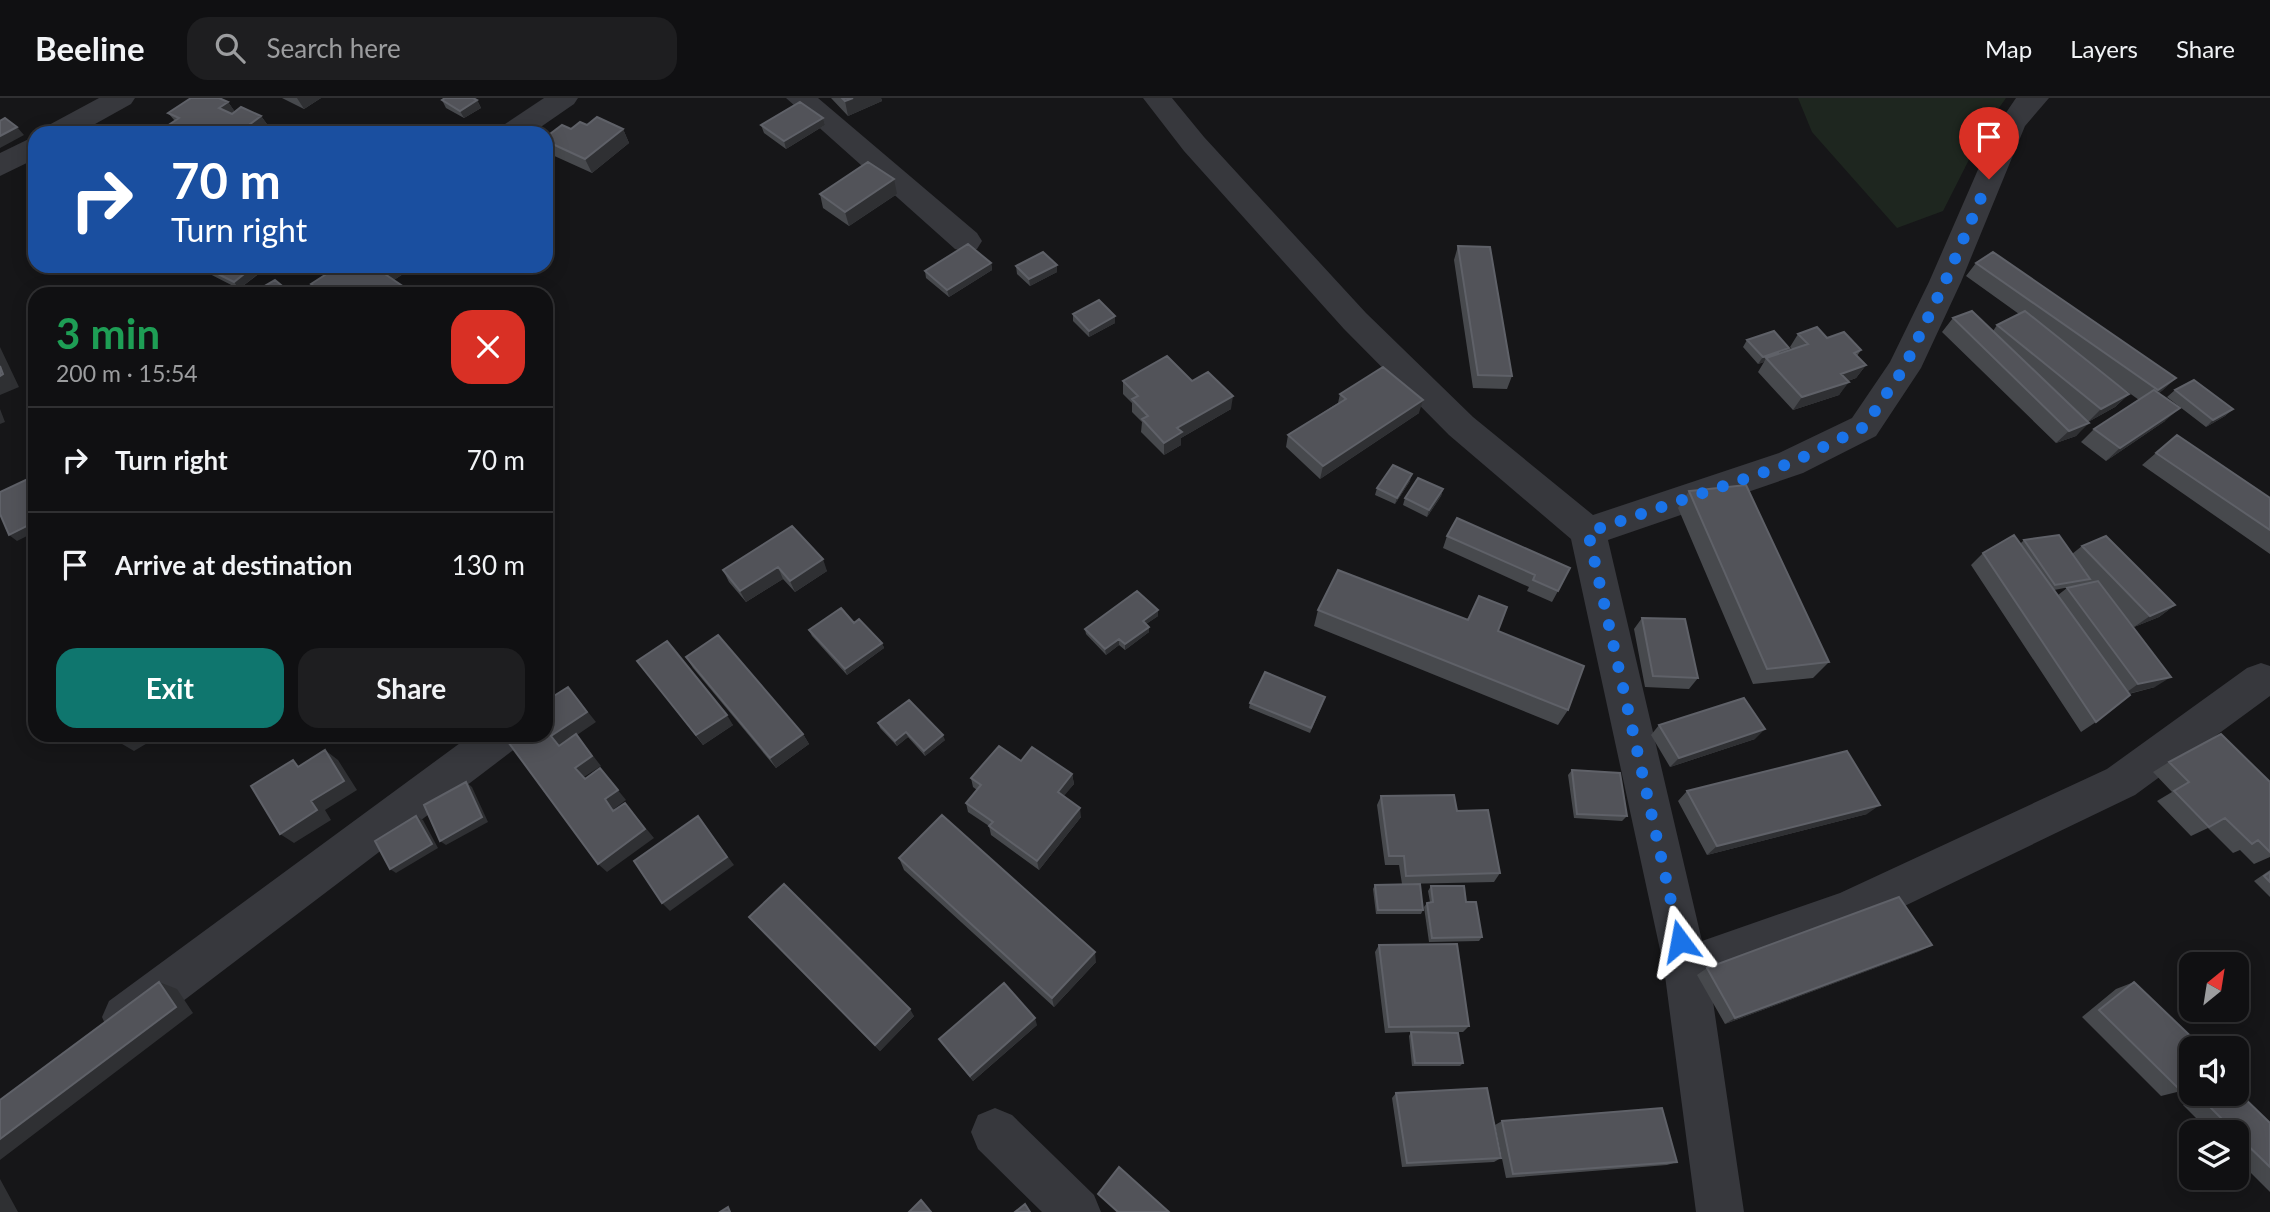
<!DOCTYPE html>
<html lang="en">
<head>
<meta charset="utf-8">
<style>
	:root { --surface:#101012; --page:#1e1e20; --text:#f1f3f6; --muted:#9c9d9f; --line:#303032; --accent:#0f766e }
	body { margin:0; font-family:Lato,sans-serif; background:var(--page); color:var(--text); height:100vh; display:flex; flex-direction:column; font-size:26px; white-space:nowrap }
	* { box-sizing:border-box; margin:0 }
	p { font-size:23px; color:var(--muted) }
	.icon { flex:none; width:38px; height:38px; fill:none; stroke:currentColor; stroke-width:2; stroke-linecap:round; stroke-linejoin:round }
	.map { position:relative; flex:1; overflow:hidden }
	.side { position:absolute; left:28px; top:189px; width:525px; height:455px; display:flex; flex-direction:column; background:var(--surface); border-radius:21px; box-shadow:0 4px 18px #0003,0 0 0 2px var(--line) }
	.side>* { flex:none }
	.hud { position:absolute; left:28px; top:28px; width:525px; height:147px; border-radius:21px; box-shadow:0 4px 18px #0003,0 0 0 2px var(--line); background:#1a4fa0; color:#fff; overflow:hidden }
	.needle { width:46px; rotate:30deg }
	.fabs { position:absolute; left:2179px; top:854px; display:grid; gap:14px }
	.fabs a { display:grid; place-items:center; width:70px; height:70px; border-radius:14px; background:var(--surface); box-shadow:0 4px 18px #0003,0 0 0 2px var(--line); font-size:35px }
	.pin { position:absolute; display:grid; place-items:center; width:60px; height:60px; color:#fff; margin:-72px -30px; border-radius:50% 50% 50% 0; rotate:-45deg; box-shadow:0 0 7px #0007 }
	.pin .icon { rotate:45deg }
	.me { position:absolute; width:77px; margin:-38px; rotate:347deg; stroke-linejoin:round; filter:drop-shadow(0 0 5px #0008) }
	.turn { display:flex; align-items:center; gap:24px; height:147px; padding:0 28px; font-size:32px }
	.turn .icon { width:91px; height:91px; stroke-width:2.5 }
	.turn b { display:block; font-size:49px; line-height:60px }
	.round { display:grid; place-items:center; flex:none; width:74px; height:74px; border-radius:21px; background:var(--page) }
	.summary { display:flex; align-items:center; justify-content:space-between; height:119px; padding:0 28px }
	h1 { font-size:42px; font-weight:700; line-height:52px; color:#1e9e55 }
	.action { display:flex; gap:14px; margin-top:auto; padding:14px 28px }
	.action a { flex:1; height:80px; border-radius:21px; background:var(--accent); color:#fff; font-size:28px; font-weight:700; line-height:80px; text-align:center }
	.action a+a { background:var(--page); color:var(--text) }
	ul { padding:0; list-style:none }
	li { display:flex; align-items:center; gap:21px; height:105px; padding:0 28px; border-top:2px solid var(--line) }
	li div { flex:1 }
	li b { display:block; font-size:26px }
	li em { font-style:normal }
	header { display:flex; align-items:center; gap:42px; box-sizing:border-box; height:98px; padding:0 35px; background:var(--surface); border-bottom:2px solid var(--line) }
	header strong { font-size:33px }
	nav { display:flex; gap:38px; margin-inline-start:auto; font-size:24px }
	.search { width:490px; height:63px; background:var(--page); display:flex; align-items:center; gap:18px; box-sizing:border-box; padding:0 24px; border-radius:21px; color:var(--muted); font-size:26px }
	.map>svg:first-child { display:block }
	.green { fill:#1e261f }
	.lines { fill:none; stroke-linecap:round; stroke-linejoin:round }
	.minor { fill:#37383d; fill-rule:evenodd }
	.wall { fill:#47494d; fill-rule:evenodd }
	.shaded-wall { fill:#2f3033 }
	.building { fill:#525359; stroke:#5f6168; stroke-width:2 }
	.route { stroke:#1a73e8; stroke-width:12; stroke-dasharray:0 21.6 }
</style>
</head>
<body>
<header>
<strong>Beeline</strong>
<div class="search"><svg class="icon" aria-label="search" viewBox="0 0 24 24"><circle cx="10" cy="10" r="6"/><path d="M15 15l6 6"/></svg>Search here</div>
<nav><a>Map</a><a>Layers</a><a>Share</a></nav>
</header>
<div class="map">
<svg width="2270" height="1114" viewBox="0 0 2270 1114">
	<rect width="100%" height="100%" fill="#161618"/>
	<!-- green -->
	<path class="green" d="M1798,0H2006L1986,28L1943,113L1897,130L1812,34Z"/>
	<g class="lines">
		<!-- minor -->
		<path class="minor" d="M99,0H135L131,6L79,35H42L47,28Z
			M544,0H578L574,6L532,35H497L502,28Z
			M786,0H818L977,135L982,143L977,151L966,154L955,151Z
			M1143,0H1172L1204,39L1366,215L1473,319L1593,417L1779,355L1852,320L1890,264L1929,184L1997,28L2016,0H2049L2025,28L1961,184L1921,270L1876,338L1803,375L1608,442L1702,843L1840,795L2107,671L2247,570L2261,565L2270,568V598L2135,697L1863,828L1710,883L1744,1114H1696L1664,870L1571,441L1449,337L1344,231L1184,53Z
			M35,38V61L0,78V55Z
			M471,637H522L516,650L141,935L125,942L109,935L102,919L109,903Z
			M995,1010L1012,1017L1094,1097L1101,1114H1042L978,1051L971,1034L978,1017Z"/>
	</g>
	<!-- wall -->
	<path class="wall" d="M282,0H321L304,11Z
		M831,0H881L882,3L848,18Z
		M442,2H477L481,10L464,20L446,10Z
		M228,4L235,14L261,18L272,33L268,35H172L167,28L175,23L168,15Z
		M823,20L825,27L786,51L764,35L761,27Z
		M587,27L623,31L629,45L592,75L550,56L546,48V39L571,31Z
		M820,96H897L849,128L823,110Z
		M1458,148L1512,278L1507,291L1473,290L1454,162Z
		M991,165L992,172L949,199L926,180L925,173Z
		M1976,165L2176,280L2159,295L2165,323L2106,363L2081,344L2094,331L2139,302L2110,281L2129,296L2115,309L2088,324L2076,338L2056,345L1942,234L1953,220L1993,233L1997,227L2019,216L1966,178Z
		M1057,167V174L1030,188L1017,176L1016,168Z
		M200,168H269L239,191L204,173Z
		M317,168H397L403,176L394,182L410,193L412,196H319L311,186L324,177Z
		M1073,216L1115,225L1089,239L1073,223Z
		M1798,236L1827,240L1861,252L1857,258L1866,267L1856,280L1848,283L1839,297L1793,312L1758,274L1764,264L1758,266L1743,249L1747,242L1787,253L1792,251L1790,249Z
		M1123,283H1192L1231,311L1181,340V347L1164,357L1141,334L1142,324L1132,314V305L1123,296Z
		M2175,292L2233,311L2225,318L2206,329L2167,299Z
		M1340,296L1419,315L1320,381L1286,349L1288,337L1338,305Z
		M2156,355L2270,400V456L2142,367Z
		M1410,383L1395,406L1375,397L1377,390Z
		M1443,391L1441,398L1427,419L1403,407L1405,400Z
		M1689,393L1829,564L1813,580L1753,586L1678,410Z
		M1457,420L1558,493L1552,504L1527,493L1529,489L1443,450L1447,438Z
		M792,428L827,473L795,494L783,481L746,504L729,484L723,472Z
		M2024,442L2072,456L2082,448L2175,507L2159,519L2134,529L2129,523L2155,589L2129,596L2096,624L2081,634L1971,467L1983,455L2020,446ZM2075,488L2067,490L2058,497L2054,492Z
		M1158,512V518L1146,526L1149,534L1125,552L1119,547L1106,557L1086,536L1085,531Z
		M1318,512L1468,522L1498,533L1568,612L1558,627L1314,528Z
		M1642,520L1698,580L1689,591L1645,589L1634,531Z
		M854,525L882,545L884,550L847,577L812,538L809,532Z
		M686,559L803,636L809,646L776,670L693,570Z
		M637,563L733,627L703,647Z
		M1250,605H1323L1310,635L1249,610Z
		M878,625L945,642L925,658L908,639L897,648L880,630Z
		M1659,627L1755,641L1670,669L1651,637Z
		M1021,663L1072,676L1074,686L1063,698L1081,719L1039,772L991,737L989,728L968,714L966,705L977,692L973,689L971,680Z
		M2169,664L2270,684V759L2254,766L2240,752L2233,755L2208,730L2191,738L2157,703L2172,694L2153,674Z
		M1572,672L1627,718L1622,723L1574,720L1568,677Z
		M1687,693L1867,716L1707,757L1678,703Z
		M1381,698L1500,775L1494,784L1402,786L1399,767H1385L1377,707Z
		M899,760L1096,864L1054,909L904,772Z
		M2270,772V799L2254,783Z
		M1375,787L1423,812L1421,816H1376L1373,791Z
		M1431,788L1466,804L1482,839L1479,843L1429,844L1424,809L1427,805L1430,804L1428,793Z
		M749,819L914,918L880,953Z
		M1379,847L1469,928L1463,934H1414L1463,965L1460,968H1412L1409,938L1411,934L1385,935L1375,854Z
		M1932,847L1918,854L1725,926L1697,877L1707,870Z
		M2134,884L2181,993L2161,998L2082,919L2116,891Z
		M1037,927L973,983L943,947L939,941Z
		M1396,995L1501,1060L1494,1064L1402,1069L1392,1000Z
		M2196,996H2236L2270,1025V1094L2236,1060V1034H2210L2183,1007Z
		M1502,1023L1677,1064L1667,1067L1506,1080L1495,1027Z"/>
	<!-- shaded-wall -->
	<path class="shaded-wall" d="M297,0H321L304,11Z
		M853,0H881L882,3L848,18L845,3Z
		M477,2L481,10L464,20L460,13Z
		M228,4L238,18L219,10Z
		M261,18L272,33L268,35H238Z
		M823,20L825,27L786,51L784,43Z
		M17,29L24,37L0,50V38Z
		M623,31L629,45L592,75L585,61Z
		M894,81L897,96L849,128L845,114Z
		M991,165L992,172L949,199L947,192Z
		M1057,167V174L1030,188L1029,181Z
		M254,168H268L239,191L234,184Z
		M385,168H397L403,176L389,185L379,172Z
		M1115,218V225L1089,239V233Z
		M0,249L19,289L0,297Z
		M1789,250L1784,257L1766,260L1764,264L1758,266L1763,259Z
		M1866,267L1856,280L1831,289L1841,276Z
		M2176,280L2162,293L2144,305L2158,292Z
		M1849,284L1839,297L1793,312L1802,299Z
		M2129,296L2115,309L2088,324L2101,311Z
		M1233,298L1231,311L1181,340V347L1164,357V345L1177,330Z
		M1423,302L1419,315L1320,381L1323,368Z
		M2180,310L2165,323L2106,363L2120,350Z
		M0,311L5,324L0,326Z
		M2233,311L2225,318L2206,329L2213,322Z
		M2089,325L2076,338L2056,345L2069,333Z
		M1412,376L1410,383L1395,406L1397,400Z
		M1443,391L1441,398L1427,419L1429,412Z
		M35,424V434L17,443L9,437Z
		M823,461L827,473L795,494L790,483Z
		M778,469L783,481L746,504L740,493Z
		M2175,507L2159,519L2134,529L2150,518Z
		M1158,512V518L1143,528V523Z
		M1149,529V534L1125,552V546Z
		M1119,541V547L1106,557L1105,551Z
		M882,545L884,550L847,577L845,571Z
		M2171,579L2155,589L2123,597L2138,586Z
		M576,599L596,624L577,637L601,668L584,679L594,691L585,681L551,638Z
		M727,617L733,627L703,647L696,637Z
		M1765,631L1755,641L1670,669L1679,660Z
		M906,634L908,639L897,648L895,643Z
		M803,636L809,646L776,670L770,660Z
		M128,637H161L134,653L117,643Z
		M943,637L945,642L925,658L924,653Z
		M325,652L338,662L357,692L325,712L331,722L294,745L280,736L311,703Z
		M600,670L626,702L614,711L622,722L613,713L605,701Z
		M1072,676L1074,686L1059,704L1058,694Z
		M466,684L472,689L488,724L446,747L440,743Z
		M625,705L654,740L607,774L598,766Z
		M1880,707L1867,716L1707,757L1717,748Z
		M1080,710L1081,719L1039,772L1037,763Z
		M416,718L423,722L438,750L396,775L390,771Z
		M698,718L734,767L670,813L662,805Z
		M1932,847L1918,854L1725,926L1735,920Z
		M1095,854L1096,864L1054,909L1052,900Z
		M159,884L177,891L193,915L0,1062V1041Z
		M910,911L914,918L880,953L875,947Z
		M1035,920L1037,927L973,983L970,978Z
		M0,1081L18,1114H0Z"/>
	<!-- building -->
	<path class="building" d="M191,0H219L228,4L219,10L232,16L241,9L261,18L238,35H182L167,28L179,20L168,15Z
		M445,0H473L477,2L460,13L442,2Z
		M842,0H853L845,3Z
		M800,4L823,20L784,43L761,27Z
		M597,19L623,31L585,61L546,43V39L562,27L571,31L580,24L587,27Z
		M5,20L17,29L0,38V23Z
		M868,64L894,81L845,114L820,96Z
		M968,146L991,165L947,192L925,173Z
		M1458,148L1490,149L1512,278L1478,277Z
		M1043,154L1057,167L1029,181L1016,168Z
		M1993,154L2176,280L2158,292L1976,165Z
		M202,168H254L234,184Z
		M319,168H385L379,172L410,193L406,196H325L311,186L328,175Z
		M275,182L292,196H251Z
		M1099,202L1115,218L1089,233L1073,216Z
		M1972,213L2089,325L2069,333L1953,220Z
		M2025,213L2129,296L2101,311L1997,227Z
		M1817,229L1827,240L1844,234L1861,252L1854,255L1866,267L1841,276L1849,284L1802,299L1766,260L1808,246L1798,236Z
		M1774,233L1789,250L1763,259L1747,242Z
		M1167,258L1192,283L1208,274L1233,298L1177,330L1182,334L1164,345L1142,321L1148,318L1132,301L1138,298L1123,283Z
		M0,268L3,276L0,278Z
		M1383,269L1423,302L1323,368L1288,337L1346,301L1340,296Z
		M2194,282L2233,311L2213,322L2175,292Z
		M2154,292L2180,310L2120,350L2094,331Z
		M2177,337L2270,400V432L2156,355Z
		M1393,367L1412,376L1397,400L1377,390Z
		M32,379L35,384V424L9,437L0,416V394Z
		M1418,380L1443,391L1429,412L1405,400Z
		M1746,387L1829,564L1767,571L1689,393Z
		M1457,420L1570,470L1558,493L1533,482L1535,477L1447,438Z
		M792,428L823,461L790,483L778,469L740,493L723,472Z
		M2014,437L2130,597L2096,624L1983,455Z
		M2059,437L2090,481L2055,487L2024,442Z
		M2106,438L2175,507L2150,518L2082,448Z
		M1338,472L1468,522L1479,498L1507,509L1498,533L1584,568L1568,612L1318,512Z
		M2098,483L2171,579L2138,586L2067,490Z
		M1137,493L1158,512L1143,523L1149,529L1125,546L1119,541L1105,551L1085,531Z
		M841,510L854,525L859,521L882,545L845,571L809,532Z
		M1642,520L1685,521L1698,580L1653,578Z
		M718,537L803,636L770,660L686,559Z
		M667,543L727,617L696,637L637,563Z
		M1265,574L1325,599L1311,630L1250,605Z
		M568,589L587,614L551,638L559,648L576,636L592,658L575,670L585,681L600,670L618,692L605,701L613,713L625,705L645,731L598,766L503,637H546V603Z
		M1744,600L1765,631L1679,660L1659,627Z
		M909,602L943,637L924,653L906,634L895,643L878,625Z
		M2221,636L2270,684V754L2258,742L2252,746L2225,720L2209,729L2174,693L2189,684L2169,664Z
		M114,637H128L117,643Z
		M999,648L1021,663L1032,649L1072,676L1058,694L1080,710L1037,763L989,728L993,724L966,705L981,687L971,680Z
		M325,652L344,683L311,703L317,712L280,736L251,688L293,662L298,669Z
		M1847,653L1880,707L1717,748L1687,693Z
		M1572,672L1620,675L1627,718L1577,716Z
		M466,684L482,719L440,743L424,707Z
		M1454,697L1457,713L1488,712L1500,775L1406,778L1404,758H1389L1381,698Z
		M942,717L1095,854L1052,900L899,760Z
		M416,718L432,746L390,771L375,743Z
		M698,718L727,759L662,805L634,763Z
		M2270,774V784L2264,778Z
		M784,786L910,911L875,947L749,819Z
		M1420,786L1423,812H1378L1375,787Z
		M1431,788H1464L1466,804H1476L1482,839L1432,840L1427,805L1433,804Z
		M1899,799L1932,847L1735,920L1707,870Z
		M1457,846L1469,928L1389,929L1379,847Z
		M159,884L176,909L0,1041V1002Z
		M2134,884L2203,950H2191V984L2181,993L2099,912Z
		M1004,885L1035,920L970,978L939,941Z
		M1411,934L1458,935L1463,965H1415Z
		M1487,990L1501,1060L1407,1065L1396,995Z
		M2236,992L2270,1025V1069L2236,1036V1034H2235L2203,1002L2210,996H2236Z
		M1662,1010L1677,1064L1513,1076L1502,1023Z
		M1119,1069L1169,1114H1118L1098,1096Z
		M921,1102L931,1114H909Z
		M1025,1106L1030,1114H1015Z
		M728,1109L730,1114H720Z"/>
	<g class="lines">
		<!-- route -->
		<path class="route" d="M1680,843L1588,434L1791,365L1864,329L1904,270L1945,184L1989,81"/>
	</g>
</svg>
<div class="fabs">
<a><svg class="needle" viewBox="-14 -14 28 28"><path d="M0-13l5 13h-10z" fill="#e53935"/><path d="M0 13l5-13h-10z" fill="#9c9d9f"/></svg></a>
<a><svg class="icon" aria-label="sound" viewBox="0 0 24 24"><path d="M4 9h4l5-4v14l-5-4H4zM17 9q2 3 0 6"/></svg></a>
<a><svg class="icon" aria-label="layers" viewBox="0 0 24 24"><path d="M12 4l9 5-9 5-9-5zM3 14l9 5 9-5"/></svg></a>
</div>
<div class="pin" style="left:1989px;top:81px;background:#d93025"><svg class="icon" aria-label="arrive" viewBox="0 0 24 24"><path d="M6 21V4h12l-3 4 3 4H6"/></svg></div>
<svg class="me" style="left:1680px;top:843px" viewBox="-20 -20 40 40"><path d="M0-17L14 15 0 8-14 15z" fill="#1a73e8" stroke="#fff" stroke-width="4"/></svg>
<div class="hud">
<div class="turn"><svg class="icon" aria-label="right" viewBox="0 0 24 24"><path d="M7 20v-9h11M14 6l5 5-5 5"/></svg><div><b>70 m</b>Turn right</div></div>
</div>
<section class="side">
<div class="summary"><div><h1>3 min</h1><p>200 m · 15:54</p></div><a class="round" style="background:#d93025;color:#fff"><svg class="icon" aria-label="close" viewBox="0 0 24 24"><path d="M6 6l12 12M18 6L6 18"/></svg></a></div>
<ul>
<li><svg class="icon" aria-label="right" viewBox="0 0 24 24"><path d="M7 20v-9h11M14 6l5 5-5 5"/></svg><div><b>Turn right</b></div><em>70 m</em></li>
<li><svg class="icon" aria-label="arrive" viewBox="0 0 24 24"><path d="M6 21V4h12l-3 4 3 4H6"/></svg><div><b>Arrive at destination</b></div><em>130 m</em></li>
</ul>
<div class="action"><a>Exit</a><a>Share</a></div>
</section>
</div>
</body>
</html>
